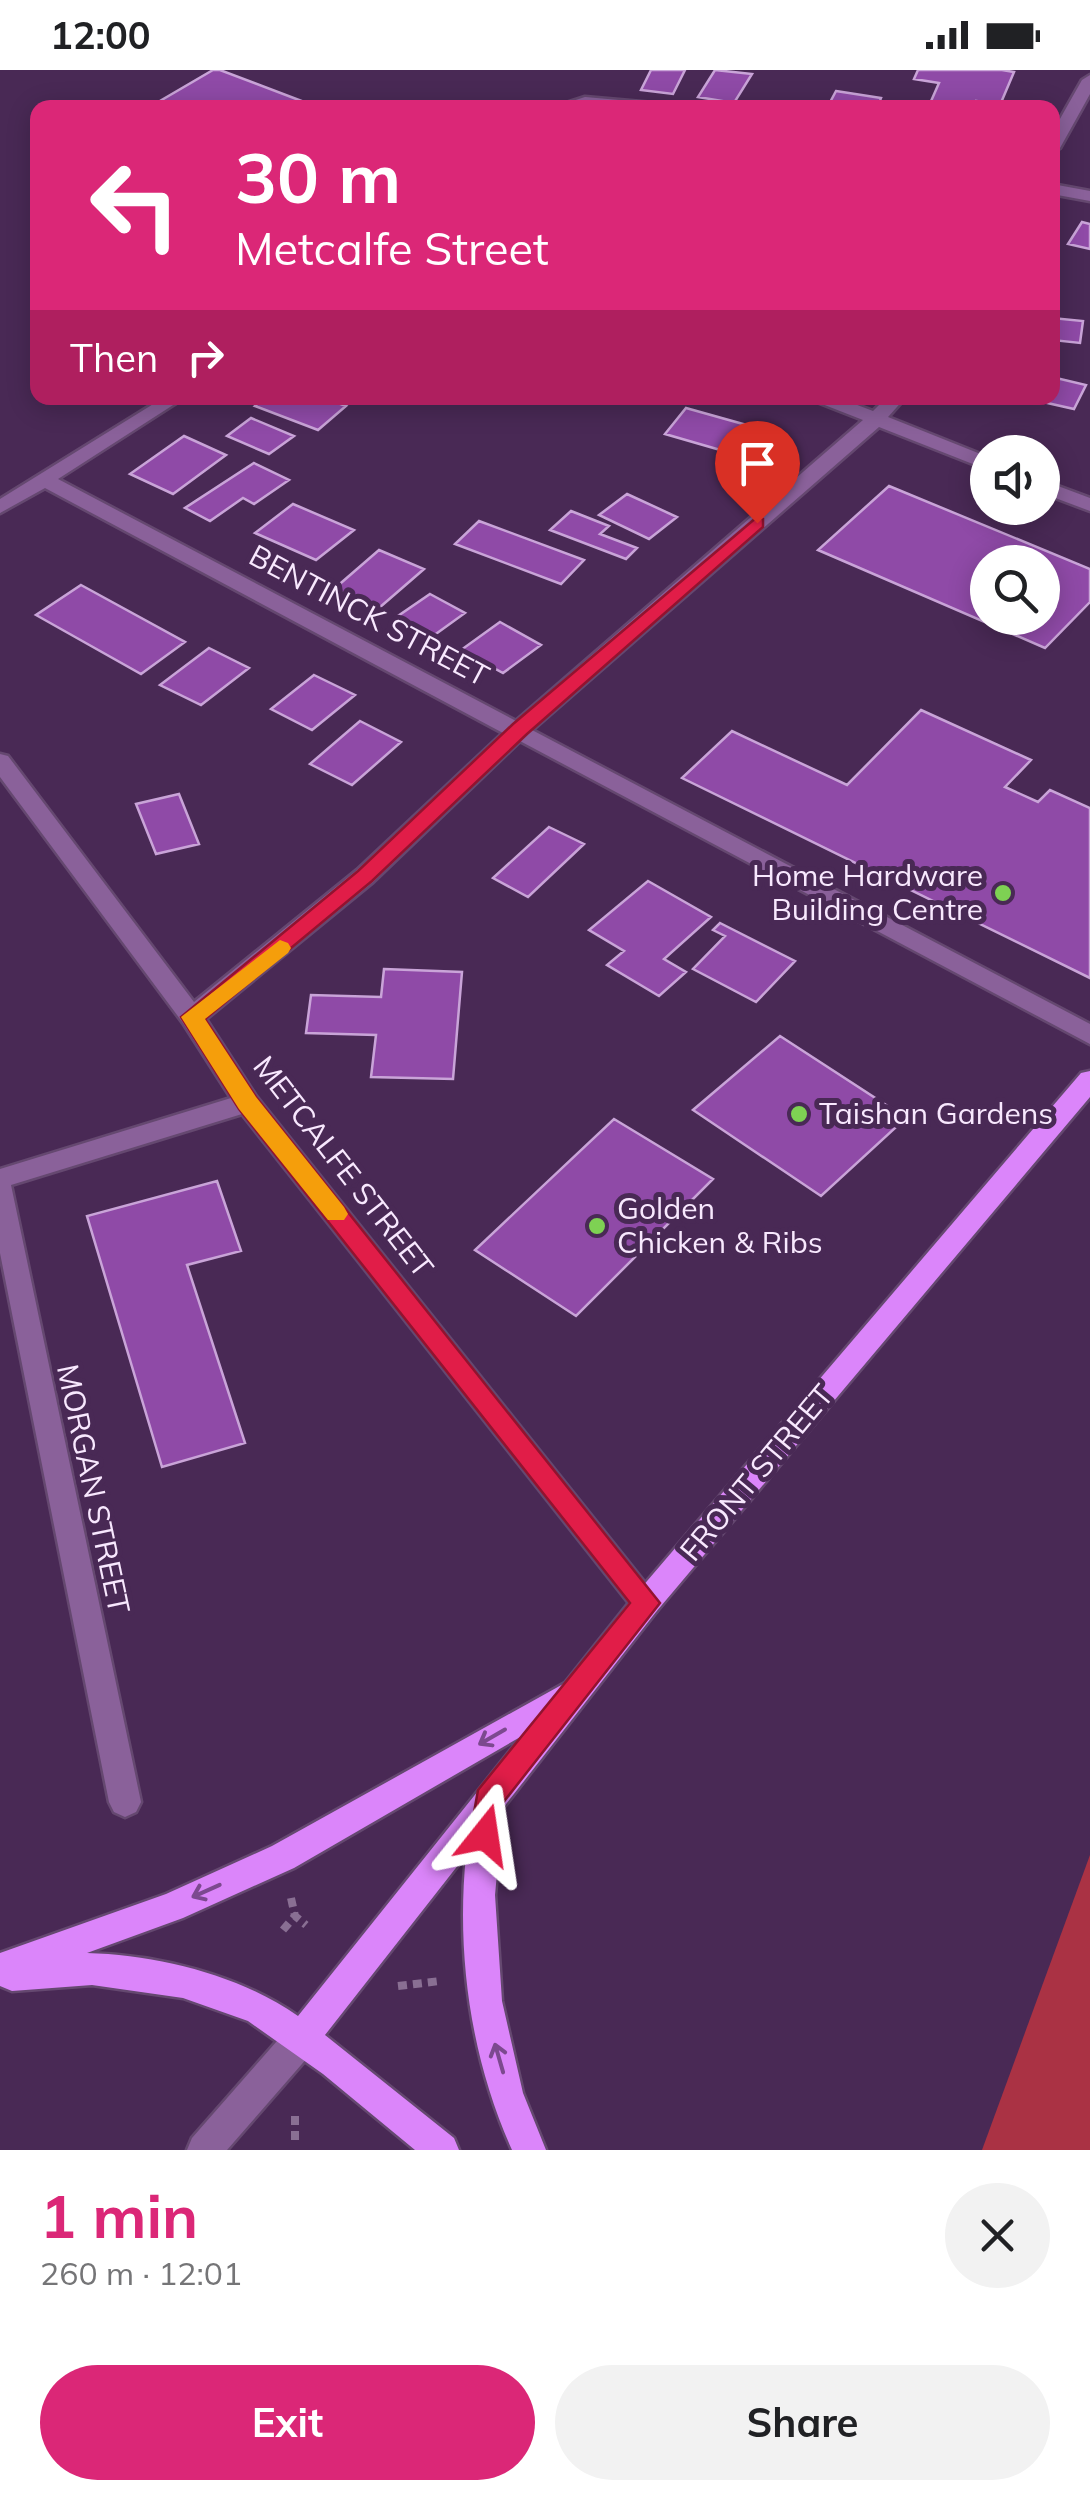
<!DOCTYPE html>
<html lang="en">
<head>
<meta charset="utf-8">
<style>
	:root { --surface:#fff; --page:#f2f2f2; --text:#202124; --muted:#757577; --accent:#db2777 }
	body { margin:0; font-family:Mulish,sans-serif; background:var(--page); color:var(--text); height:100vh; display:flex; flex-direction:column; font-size:38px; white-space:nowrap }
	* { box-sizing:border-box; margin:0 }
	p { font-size:32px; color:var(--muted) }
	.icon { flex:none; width:55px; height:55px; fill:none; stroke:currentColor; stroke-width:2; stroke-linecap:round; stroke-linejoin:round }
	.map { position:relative; height:2080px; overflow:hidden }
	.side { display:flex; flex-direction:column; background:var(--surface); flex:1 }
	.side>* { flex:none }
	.top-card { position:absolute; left:30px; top:30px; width:1030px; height:305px; border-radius:20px; box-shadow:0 5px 25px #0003; background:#db2777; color:#fff; overflow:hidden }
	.fabs { position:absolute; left:970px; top:365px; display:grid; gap:20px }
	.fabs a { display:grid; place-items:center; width:90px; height:90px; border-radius:50%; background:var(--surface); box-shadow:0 5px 25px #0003; font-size:50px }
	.pin { position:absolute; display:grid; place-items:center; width:85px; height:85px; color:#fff; margin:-102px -42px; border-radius:50% 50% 50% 0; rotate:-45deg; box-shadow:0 0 10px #0007 }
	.pin .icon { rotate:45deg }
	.me { position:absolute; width:110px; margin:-55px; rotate:15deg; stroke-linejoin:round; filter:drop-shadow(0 0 8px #0008) }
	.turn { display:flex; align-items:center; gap:35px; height:210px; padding:0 40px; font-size:45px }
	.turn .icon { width:130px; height:130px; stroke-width:2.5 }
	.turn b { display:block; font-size:70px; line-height:85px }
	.then { display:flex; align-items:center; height:95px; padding:0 40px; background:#0003; gap:20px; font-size:38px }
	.round { display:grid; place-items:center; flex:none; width:105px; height:105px; border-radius:52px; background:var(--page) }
	.head { display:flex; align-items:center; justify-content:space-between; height:170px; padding:0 40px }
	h1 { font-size:60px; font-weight:700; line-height:75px; color:var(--accent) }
	.cta { display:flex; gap:20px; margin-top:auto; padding:20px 40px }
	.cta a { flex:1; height:115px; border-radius:60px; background:var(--accent); color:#fff; font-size:40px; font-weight:700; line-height:115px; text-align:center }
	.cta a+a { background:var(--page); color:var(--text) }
	.status { display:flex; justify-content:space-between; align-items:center; height:70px; padding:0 50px; background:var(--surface); direction:ltr }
	.status svg { height:28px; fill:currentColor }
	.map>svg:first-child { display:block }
	.water { fill:#aa3244 }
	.building { fill:#8f4aa7; stroke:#c9a4d8; stroke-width:2.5; fill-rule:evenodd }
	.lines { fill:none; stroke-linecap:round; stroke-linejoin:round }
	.minor-casing { stroke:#654870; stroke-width:5 }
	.major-casing { stroke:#654870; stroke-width:5 }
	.path { stroke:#896f93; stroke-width:8; stroke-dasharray:9 6; stroke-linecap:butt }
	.minor { fill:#8a619a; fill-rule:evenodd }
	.major { fill:#db85fa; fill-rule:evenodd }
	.oneway { stroke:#7c498f }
	.route { fill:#e11d48; stroke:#92132f; stroke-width:2.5 }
	.slow { fill:#f59e0b }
	.poi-dot { fill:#7ed153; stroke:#492955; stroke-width:4 }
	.labels { text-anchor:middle; stroke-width:10; stroke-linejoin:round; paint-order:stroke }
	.street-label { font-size:30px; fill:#f8e8fe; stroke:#492955 }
	.poi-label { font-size:30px; fill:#f8e8fe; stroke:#492955; text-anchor:start }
</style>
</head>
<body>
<div class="status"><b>12:00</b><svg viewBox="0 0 49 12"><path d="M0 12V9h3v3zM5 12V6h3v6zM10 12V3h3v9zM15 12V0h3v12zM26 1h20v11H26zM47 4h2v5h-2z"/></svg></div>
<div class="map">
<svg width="1090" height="2080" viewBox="0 0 1090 2080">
	<rect width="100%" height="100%" fill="#492955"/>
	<!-- water -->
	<path class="water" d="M1090,1785V2080H982Z"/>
	<!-- building -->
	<path class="building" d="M213,0H220L320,38H148Z
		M651,0H685L673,24L641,20Z
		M715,0L752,4L734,33L698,27Z
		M918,0H1002L1014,2L1000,35L976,31L973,38H928L939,13L914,9Z
		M836,21L881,28L877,38H827Z
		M1082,152L1090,154V179L1068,174Z
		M1052,248L1083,251L1080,273L1052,270Z
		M1052,307L1086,315L1074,339L1025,328H1052Z
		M265,328H324L346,336L318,360L255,336Z
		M686,338L768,361L748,388L665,364Z
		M251,348L294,366L269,384L227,366Z
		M184,366L226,385L173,424L130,404Z
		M254,393L289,410L254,434L243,428L210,451L185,438Z
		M889,416L1090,499V532L1045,578L818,480ZM988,492H1042V548H988Z
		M627,424L677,447L649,469L599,445Z
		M293,434L354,460L316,490L255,463Z
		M571,441L609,456L600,464L637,478L626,489L550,460Z
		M479,451L584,490L561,514L455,474Z
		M379,480L424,499L379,538L334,519Z
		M81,515L185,572L141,604L36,545Z
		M430,524L465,543L433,566L398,546Z
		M500,552L541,575L503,603L461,580Z
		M209,578L249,598L201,635L160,615Z
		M314,605L355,625L312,660L271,639Z
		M921,640L1031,690L1005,717L1038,732L1050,720L1090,738V908L682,708L732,661L847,715Z
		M360,651L401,672L352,715L310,694Z
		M179,724L199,774L156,784L136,734Z
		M549,757L584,774L528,827L493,808Z
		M648,811L711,847L664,889L686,902L659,926L607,895L624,881L589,860Z
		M720,853L795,891L756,932L693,899L725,866L713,860Z
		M384,899L462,902L453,1009L371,1007L376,965L306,963L311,925L381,927Z
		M780,966L906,1048L821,1126L693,1040Z
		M614,1049L713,1109L576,1246L475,1180Z
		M217,1111L241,1181L187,1195L245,1373L162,1397L87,1146Z"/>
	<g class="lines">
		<!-- minor casing -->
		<g class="minor-casing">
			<path id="minor" d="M1090,5V24L1060,78L1052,83V63L1082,10Z
				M585,27L653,33L661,38H551Z
				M1052,114L1090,121V131L1052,124Z
				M163,328H184L58,409L516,651L863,350L817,332L815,328H839L873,341L886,328H905L888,347L988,387V400L879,357L532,660L1090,954V974L520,671L373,812L206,949L256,1026L661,1533L656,1542L646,1546L636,1542L242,1044L11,1115L141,1732L136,1742L125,1747L114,1742L109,1732L0,1183V1099L231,1028L183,953L0,707V684L8,686L194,932L357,800L503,663L45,418L0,443V429Z
				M1042,410L1090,428V441L1042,423Z
				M303,1950L315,1955L320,1967L315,1979L227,2080H187L192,2068L291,1955Z"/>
		</g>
		<!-- major casing -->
		<g class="major-casing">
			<path id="major" d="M1090,1001V1027L656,1542L503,1738L495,1825L502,1931L523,2023L546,2080H512C471,1989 456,1885 466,1785L325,1965L454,2068L459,2080H415L323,2004L248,1951L183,1928L92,1915L12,1921L0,1916V1883L166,1824L272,1776L565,1613L636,1524L1081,1003ZM522,1666L298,1946C239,1905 159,1885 87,1883L183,1848L294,1798Z"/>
		</g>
		<!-- path -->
		<path class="path" d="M291,1828L295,1846
			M283,1860L295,1846L306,1855
			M398,1916L440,1911
			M295,2046V2074"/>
		<!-- minor -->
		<use href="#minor" class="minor"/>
		<!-- major -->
		<use href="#major" class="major"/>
	</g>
	<!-- one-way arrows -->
	<defs><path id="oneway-shaft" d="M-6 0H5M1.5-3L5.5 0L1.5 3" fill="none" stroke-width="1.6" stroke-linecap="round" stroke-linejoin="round" transform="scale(2.5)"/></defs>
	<g class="oneway">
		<use href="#oneway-shaft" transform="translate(492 1667) rotate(150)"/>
		<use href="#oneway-shaft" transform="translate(206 1821) rotate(156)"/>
		<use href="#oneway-shaft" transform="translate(499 1988) rotate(-106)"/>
	</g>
	<!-- route -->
	<path class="route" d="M757,447L763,449V457L527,664L372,811L205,949L256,1027L660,1533L502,1734L495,1775L485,1779L475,1775L470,1765L478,1720L630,1533L239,1039L181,947L358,801L513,654Z"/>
	<!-- slow -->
	<path class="slow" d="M280,870L288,873L291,878L288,883L205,949L256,1027L344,1137L348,1144L344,1150H328L239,1039L181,947Z"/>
	<!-- markers -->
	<g class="poi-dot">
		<circle cx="1003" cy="823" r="10"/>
		<circle cx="799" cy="1044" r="10"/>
		<circle cx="597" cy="1156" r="10"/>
	</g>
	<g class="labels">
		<!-- street labels -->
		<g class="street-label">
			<text transform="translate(369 546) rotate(28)" y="10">BENTINCK STREET</text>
			<text transform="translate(343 1097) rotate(52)" y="10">METCALFE STREET</text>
			<text transform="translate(757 1403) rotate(-50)" y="10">FRONT STREET</text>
			<text transform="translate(93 1419) rotate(78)" y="10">MORGAN STREET</text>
		</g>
		<!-- poi labels -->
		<g class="poi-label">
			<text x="983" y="816" text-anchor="end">Home Hardware<tspan x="983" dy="34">Building Centre</tspan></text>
			<text x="819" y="1054">Taishan Gardens</text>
			<text x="617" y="1149">Golden<tspan x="617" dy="34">Chicken &amp; Ribs</tspan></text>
		</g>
	</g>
</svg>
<div class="fabs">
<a><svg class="icon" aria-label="sound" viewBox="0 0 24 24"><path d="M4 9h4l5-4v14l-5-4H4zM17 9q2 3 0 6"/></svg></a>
<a><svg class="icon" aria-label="search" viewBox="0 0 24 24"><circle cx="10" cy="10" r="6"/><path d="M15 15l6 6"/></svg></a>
</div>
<div class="pin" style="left:757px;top:453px;background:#d93025"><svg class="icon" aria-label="arrive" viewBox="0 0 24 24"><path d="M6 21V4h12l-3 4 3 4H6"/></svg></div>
<svg class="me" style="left:485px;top:1765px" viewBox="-20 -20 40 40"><path d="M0-17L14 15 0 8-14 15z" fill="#e11d48" stroke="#fff" stroke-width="4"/></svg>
<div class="top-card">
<div class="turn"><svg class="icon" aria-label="left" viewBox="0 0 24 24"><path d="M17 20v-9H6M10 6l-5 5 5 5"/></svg><div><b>30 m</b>Metcalfe Street</div></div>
<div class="then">Then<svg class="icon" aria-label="right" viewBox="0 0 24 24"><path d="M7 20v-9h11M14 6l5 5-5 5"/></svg></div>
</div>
</div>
<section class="side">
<div class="head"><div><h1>1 min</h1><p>260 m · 12:01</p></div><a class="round"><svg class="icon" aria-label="close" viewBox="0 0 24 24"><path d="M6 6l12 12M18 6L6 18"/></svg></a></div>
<div class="cta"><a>Exit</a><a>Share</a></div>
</section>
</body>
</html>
